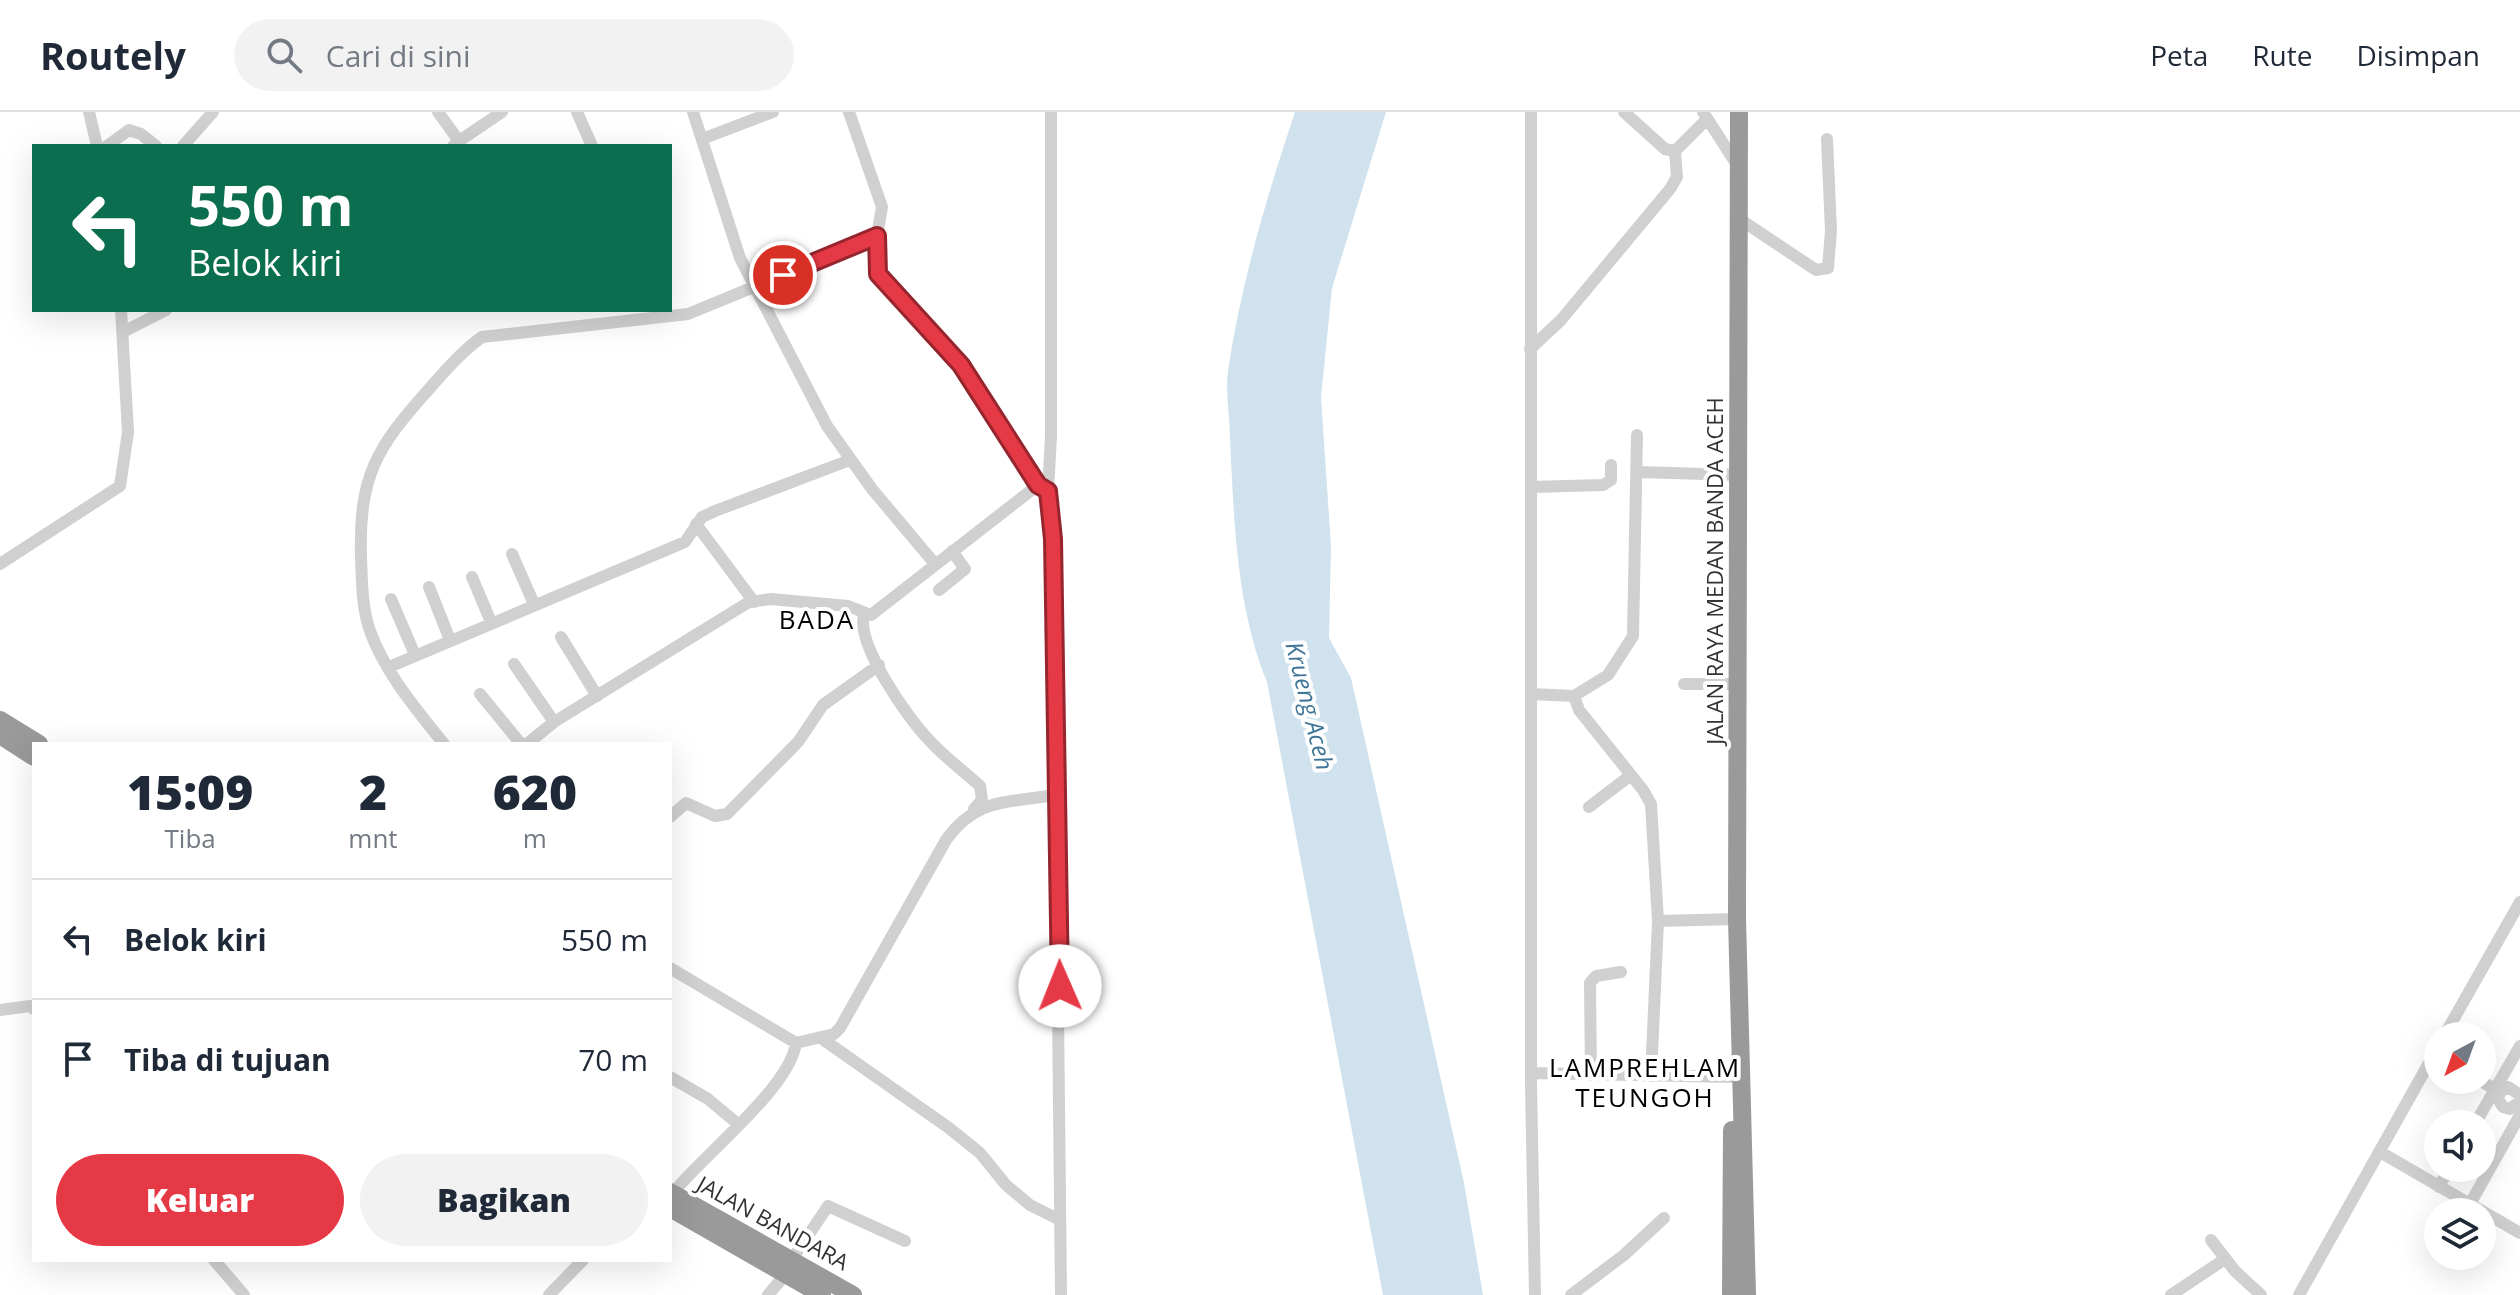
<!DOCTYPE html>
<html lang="id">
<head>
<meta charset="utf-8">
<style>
	:root { --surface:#fff; --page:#f2f2f3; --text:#1f2937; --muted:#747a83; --line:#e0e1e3; --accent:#e63946 }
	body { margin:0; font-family:"Open Sans",sans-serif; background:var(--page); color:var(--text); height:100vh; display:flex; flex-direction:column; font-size:30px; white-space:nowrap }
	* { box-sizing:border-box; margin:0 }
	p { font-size:26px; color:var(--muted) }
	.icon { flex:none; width:44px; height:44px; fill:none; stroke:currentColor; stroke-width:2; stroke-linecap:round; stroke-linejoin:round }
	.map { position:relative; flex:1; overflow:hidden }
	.sheet { position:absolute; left:32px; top:630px; width:640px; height:520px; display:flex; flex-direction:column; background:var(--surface); border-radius:0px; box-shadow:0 8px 32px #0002 }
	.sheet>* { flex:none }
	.banner { position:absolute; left:32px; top:32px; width:640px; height:168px; border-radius:0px; box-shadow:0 8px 32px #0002; background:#0b6e4f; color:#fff; overflow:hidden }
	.needle { width:52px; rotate:221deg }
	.tools { position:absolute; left:2424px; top:910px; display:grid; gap:16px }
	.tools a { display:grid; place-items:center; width:72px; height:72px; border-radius:50%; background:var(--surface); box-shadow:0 8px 32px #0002; font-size:40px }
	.pin { position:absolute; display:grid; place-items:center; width:68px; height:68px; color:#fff; margin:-34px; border:4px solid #fff; border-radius:50%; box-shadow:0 2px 8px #0007 }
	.me { position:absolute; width:88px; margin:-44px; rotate:359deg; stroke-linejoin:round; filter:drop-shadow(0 0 6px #0008) }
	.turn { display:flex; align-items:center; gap:28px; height:168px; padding:0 24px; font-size:36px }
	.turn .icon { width:104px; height:104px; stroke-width:2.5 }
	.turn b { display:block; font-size:56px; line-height:68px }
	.eta { display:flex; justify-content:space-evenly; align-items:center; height:136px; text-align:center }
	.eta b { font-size:48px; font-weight:800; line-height:56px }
	.primary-button { display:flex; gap:16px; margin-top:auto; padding:16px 24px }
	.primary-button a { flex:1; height:92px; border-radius:48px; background:var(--accent); color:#fff; font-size:32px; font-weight:800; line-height:92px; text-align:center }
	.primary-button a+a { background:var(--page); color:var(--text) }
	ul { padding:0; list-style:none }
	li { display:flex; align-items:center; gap:24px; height:120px; padding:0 24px; border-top:2px solid var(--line) }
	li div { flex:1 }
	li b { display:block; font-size:30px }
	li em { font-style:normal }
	header { display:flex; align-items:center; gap:48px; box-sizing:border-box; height:112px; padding:0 40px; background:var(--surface); border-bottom:2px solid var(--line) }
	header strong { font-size:38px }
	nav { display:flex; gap:44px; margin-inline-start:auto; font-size:28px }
	.search { width:560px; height:72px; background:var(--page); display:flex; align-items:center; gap:20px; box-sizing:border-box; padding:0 28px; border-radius:44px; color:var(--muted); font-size:30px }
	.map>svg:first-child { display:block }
	.water { fill:#cfe2ee }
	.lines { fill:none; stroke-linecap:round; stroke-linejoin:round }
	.minor { stroke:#d0d0d0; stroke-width:12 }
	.highway { stroke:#9a9a9a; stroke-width:18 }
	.route-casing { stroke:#96252e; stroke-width:20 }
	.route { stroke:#e63946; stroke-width:14 }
	.labels { text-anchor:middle; stroke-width:8; stroke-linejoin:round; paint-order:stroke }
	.street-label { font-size:22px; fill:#333; stroke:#fff }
	.water-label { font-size:24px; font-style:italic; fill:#3f7597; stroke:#fff }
	.quarter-label { font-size:26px; letter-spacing:2px; fill:#000; stroke:#fff }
</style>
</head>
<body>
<header>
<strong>Routely</strong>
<div class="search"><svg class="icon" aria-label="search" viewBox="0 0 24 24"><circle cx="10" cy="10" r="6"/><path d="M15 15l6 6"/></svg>Cari di sini</div>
<nav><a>Peta</a><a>Rute</a><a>Disimpan</a></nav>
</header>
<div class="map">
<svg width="2520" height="1183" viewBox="0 0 2520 1183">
	<rect width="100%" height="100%" fill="#fff"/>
	<!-- water -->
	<path class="water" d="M1295,0H1386L1332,176L1321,285L1331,434L1329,526L1351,566L1464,1071L1483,1183H1383L1267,570C1236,494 1234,407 1230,326C1230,304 1225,280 1228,259C1241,171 1267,84 1295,0Z"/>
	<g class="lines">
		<!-- minor -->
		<path class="minor" d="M89,0L97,34
			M438,0L459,29L453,34
			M577,0L592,34
			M693,0L740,146L827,314L872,377L935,452
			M849,0L882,95L877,124L878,162L961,253L1038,373L1048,379L1053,427L1061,1183
			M1531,0V972L1535,1183
			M1624,0L1665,37L1675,39
			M1703,0L1739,56
			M702,27L773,0
			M459,29L502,0
			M107,34L129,18L141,22L156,34
			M183,34L213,0
			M1738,106L1816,158L1828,156L1831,119L1827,27
			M125,219L166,198
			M1530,237L1561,208L1670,77L1677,65L1675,39L1705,9
			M1638,360L1739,363
			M1531,375L1603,373L1611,368V353
			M1048,379L1051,324V0
			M696,412L754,490
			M512,442L534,492
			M0,452L120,374L128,320L121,198
			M472,465L491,510
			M429,475L450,528
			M939,478L965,457L952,439
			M391,487L415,543
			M864,503C856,532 908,607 929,628C944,645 963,658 980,674L982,688L974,697
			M561,525L597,584
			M514,552L554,610
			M389,555L685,430L702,405L715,399L850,348
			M1684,572H1739
			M480,582L521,632
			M1531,582L1574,584L1579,598L1643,678L1651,692L1658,809L1737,807
			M1574,584L1608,563L1633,524L1637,323
			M444,632C417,598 385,561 370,519C362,496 362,471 361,446C359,364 375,337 430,276C446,258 462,239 482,225L688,202L877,124
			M527,632L554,610L749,490L771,487L848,494L871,503L1038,373
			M1589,695L1631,663
			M670,705L686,691L715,704L727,702L798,630L823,593L879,553
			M670,856L796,931
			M0,898L30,894L34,897
			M2444,924L2520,790
			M821,926L949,1016L980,1041L1006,1073L1030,1093L1060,1108
			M796,931L834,922L840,916L946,728C976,686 1007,691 1055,683
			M1531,961L1734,965
			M1591,963L1590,871L1596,864L1621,860
			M1651,964L1658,809
			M670,965L708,987L738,1012
			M2479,968L2500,980
			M2520,983L2508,975L2500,980L2498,987L2503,995L2510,997L2520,989
			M2475,1012L2520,934
			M2380,1040L2520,1121
			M2439,1075L2449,1056
			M672,1082C703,1043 790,976 796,931
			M2470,1092L2520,1003
			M2211,1128L2235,1159L2261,1183
			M214,1148L244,1183
			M791,1149L828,1094L905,1129
			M549,1183L583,1148
			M768,1183L785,1163
			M1571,1183L1624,1143L1664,1106
			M2171,1183L2225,1147
			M2299,1183L2438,935"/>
		<!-- highway -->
		<path class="highway" d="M1739,0L1737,807L1747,1183
			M0,608L39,632
			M0,623L34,645
			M670,1080L853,1183
			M670,1096L822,1183
			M1731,1183L1732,1018"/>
	</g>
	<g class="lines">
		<!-- route casing -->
		<g class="route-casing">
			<path id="route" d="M783,163L877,124L878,162L961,253L1038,373L1048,379L1053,427L1060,874"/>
		</g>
		<!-- route -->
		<use href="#route" class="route"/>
	</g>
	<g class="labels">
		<!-- street labels -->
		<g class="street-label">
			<text transform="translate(1715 459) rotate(-90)" y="8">JALAN RAYA MEDAN BANDA ACEH</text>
			<text transform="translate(773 1111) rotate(29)" y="8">JALAN BANDARA</text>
		</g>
		<!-- water labels -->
		<g class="water-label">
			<text transform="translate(1309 594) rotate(76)" y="8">Krueng Aceh</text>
		</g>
		<!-- quarter labels -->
		<g class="quarter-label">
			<text x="817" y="517">BADA</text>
			<text x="1645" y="965">LAMPREHLAM<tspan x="1645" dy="30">TEUNGOH</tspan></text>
		</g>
	</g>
</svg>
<div class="tools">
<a><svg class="needle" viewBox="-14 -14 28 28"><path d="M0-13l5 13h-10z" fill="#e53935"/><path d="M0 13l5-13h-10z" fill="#747a83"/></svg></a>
<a><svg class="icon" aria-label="sound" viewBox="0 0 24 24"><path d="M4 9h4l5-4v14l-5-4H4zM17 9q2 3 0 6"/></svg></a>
<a><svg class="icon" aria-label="layers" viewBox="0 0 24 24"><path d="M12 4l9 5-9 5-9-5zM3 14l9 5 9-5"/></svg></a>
</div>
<div class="pin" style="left:783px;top:163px;background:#d93025"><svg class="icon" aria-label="arrive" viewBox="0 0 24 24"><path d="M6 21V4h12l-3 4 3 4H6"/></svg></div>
<svg class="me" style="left:1060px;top:874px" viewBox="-20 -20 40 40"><circle r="19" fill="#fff"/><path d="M0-13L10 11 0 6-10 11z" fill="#e63946"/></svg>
<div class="banner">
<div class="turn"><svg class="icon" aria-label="left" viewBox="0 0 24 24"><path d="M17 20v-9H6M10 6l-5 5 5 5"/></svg><div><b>550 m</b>Belok kiri</div></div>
</div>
<section class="sheet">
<div class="eta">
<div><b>15:09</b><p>Tiba</p></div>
<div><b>2</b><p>mnt</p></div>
<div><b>620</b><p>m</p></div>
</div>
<ul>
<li><svg class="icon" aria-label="left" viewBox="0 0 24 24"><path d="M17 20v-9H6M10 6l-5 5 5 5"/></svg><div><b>Belok kiri</b></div><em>550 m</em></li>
<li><svg class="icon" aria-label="arrive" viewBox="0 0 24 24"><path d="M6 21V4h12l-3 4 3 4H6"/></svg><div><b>Tiba di tujuan</b></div><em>70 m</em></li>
</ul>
<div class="primary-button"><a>Keluar</a><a>Bagikan</a></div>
</section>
</div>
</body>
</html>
